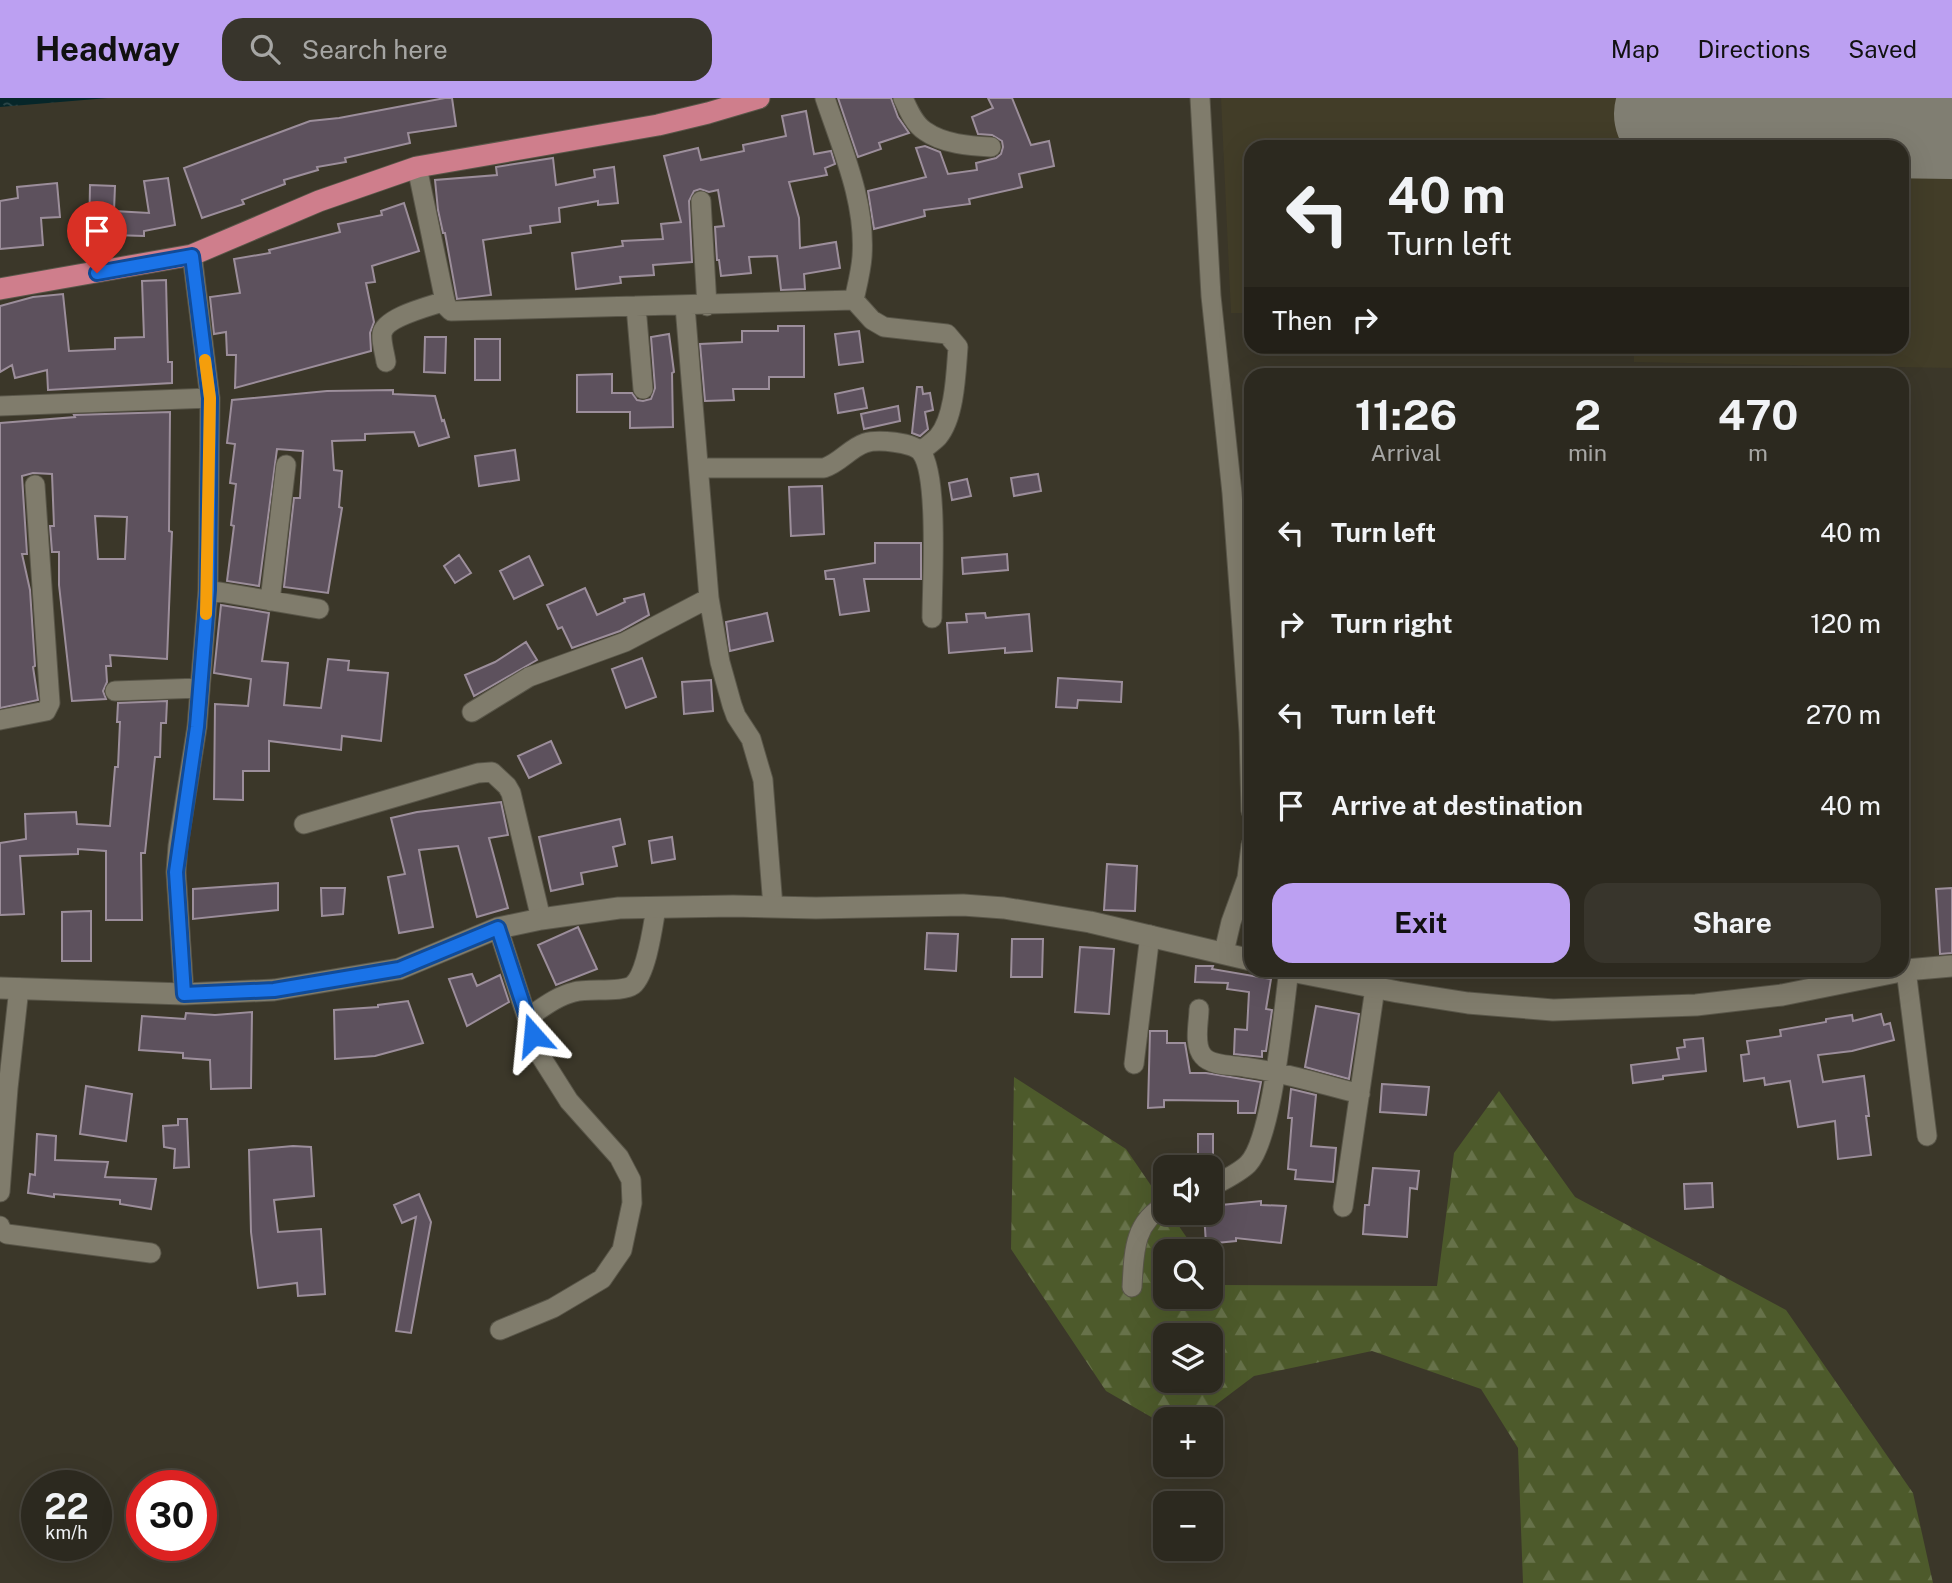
<!DOCTYPE html>
<html lang="en">
<head>
<meta charset="utf-8">
<style>
	:root { --surface:#2c291f; --page:#38352c; --text:#f1f3f6; --muted:#a6a6a4; --line:#48453d; --accent:#bca0f2 }
	body { margin:0; font-family:"Public Sans",sans-serif; background:var(--page); color:var(--text); height:100vh; display:flex; flex-direction:column; font-size:26px; white-space:nowrap }
	* { box-sizing:border-box; margin:0 }
	p { font-size:23px; color:var(--muted) }
	.icon { flex:none; width:38px; height:38px; fill:none; stroke:currentColor; stroke-width:2; stroke-linecap:round; stroke-linejoin:round }
	.map { position:relative; flex:1; overflow:hidden }
	.drawer { position:absolute; left:1244px; top:270px; width:665px; height:609px; display:flex; flex-direction:column; background:var(--surface); border-radius:21px; box-shadow:0 7px 28px #0002,0 0 0 2px var(--line) }
	.drawer>* { flex:none }
	.guide { position:absolute; left:1244px; top:42px; width:665px; height:214px; border-radius:21px; box-shadow:0 7px 28px #0002,0 0 0 2px var(--line); background:#2c291f; color:var(--text); overflow:hidden }
	.tools { position:absolute; left:1153px; top:1057px; display:grid; gap:14px }
	.tools a { display:grid; place-items:center; width:70px; height:70px; border-radius:14px; background:var(--surface); box-shadow:0 7px 28px #0002,0 0 0 2px var(--line); font-size:35px }
	.speed { position:absolute; left:21px; top:1372px; display:flex; gap:14px; font-size:35px; font-weight:700; text-align:center }
	.speed>* { display:grid; place-content:center; width:91px; height:91px; border-radius:50%; background:var(--surface); box-shadow:0 7px 28px #0002,0 0 0 2px var(--line); line-height:1 }
	.speed small { font-size:18px; font-weight:400 }
	.speed .limit { border:10px solid #d22; background:#fff; color:#111 }
	.pin { position:absolute; display:grid; place-items:center; width:60px; height:60px; color:#fff; margin:-72px -30px; border-radius:50% 50% 50% 0; rotate:-45deg; box-shadow:0 0 7px #0007 }
	.pin .icon { rotate:45deg }
	.me { position:absolute; width:77px; margin:-38px; rotate:342deg; stroke-linejoin:round; filter:drop-shadow(0 0 5px #0008) }
	.turn { display:flex; align-items:center; gap:24px; height:147px; padding:0 28px; font-size:32px }
	.turn .icon { width:91px; height:91px; stroke-width:2.5 }
	.turn b { display:block; font-size:49px; line-height:60px }
	.then { display:flex; align-items:center; height:66px; padding:0 28px; background:#0003; gap:14px; font-size:26px }
	.eta { display:flex; justify-content:space-evenly; align-items:center; height:119px; text-align:center }
	.eta b { font-size:42px; font-weight:700; line-height:49px }
	.primary-button { display:flex; gap:14px; margin-top:auto; padding:14px 28px }
	.primary-button a { flex:1; height:80px; border-radius:21px; background:var(--accent); color:#111; font-size:28px; font-weight:700; line-height:80px; text-align:center }
	.primary-button a+a { background:var(--page); color:var(--text) }
	ul { padding:0; list-style:none }
	li { display:flex; align-items:center; gap:21px; height:91px; padding:0 28px }
	li div { flex:1 }
	li b { display:block; font-size:26px }
	li em { font-style:normal }
	header { display:flex; align-items:center; gap:42px; box-sizing:border-box; height:98px; padding:0 35px; background:var(--accent); color:#111 }
	header strong { font-size:33px }
	nav { display:flex; gap:38px; margin-inline-start:auto; font-size:24px }
	.search { width:490px; height:63px; background:var(--page); display:flex; align-items:center; gap:18px; box-sizing:border-box; padding:0 24px; border-radius:21px; color:var(--muted); font-size:26px }
	.map>svg:first-child { display:block }
	.built { fill:#423d28 }
	.forest { fill:url(#forest-firs); fill-rule:evenodd }
	.water { fill:url(#water-ripples) }
	.lines { fill:none; stroke-linecap:round; stroke-linejoin:round }
	.runway { stroke:#807e72; stroke-width:122 }
	.building { fill:#5d515d; stroke:#9c8e9b; stroke-width:2; fill-rule:evenodd }
	.minor-casing { stroke:#595649; stroke-width:21 }
	.tertiary-casing { stroke:#595649; stroke-width:23 }
	.trunk-casing { stroke:#595649; stroke-width:23 }
	.minor { stroke:#807c6c; stroke-width:19 }
	.tertiary { stroke:#807c6c; stroke-width:21 }
	.trunk { stroke:#cf7e8c; stroke-width:21 }
	.route-casing { stroke:#114b97; stroke-width:18 }
	.route { stroke:#1a73e8; stroke-width:12 }
	.slow { stroke:#f59e0b; stroke-width:12 }
</style>
</head>
<body>
<header>
<strong>Headway</strong>
<div class="search"><svg class="icon" aria-label="search" viewBox="0 0 24 24"><circle cx="10" cy="10" r="6"/><path d="M15 15l6 6"/></svg>Search here</div>
<nav><a>Map</a><a>Directions</a><a>Saved</a></nav>
</header>
<div class="map">
<svg width="1952" height="1485" viewBox="0 0 1952 1485">
	<defs>
		<pattern id="forest-firs" width="22" height="20" patternUnits="userSpaceOnUse" patternTransform="scale(1.75)"><rect width="22" height="20" fill="#4d5a2b"/><path d="M5 1l3.5 6h-7zM16 11l3.5 6h-7z" fill="#67724a"/></pattern>
		<pattern id="water-ripples" width="26" height="14" patternUnits="userSpaceOnUse" patternTransform="scale(1.75)"><rect width="26" height="14" fill="#062629"/><path d="M2 4q2-2 4 0t4 0M15 11q2-2 4 0t4 0" fill="none" stroke="#2b4648"/></pattern>
	</defs>
	<rect width="100%" height="100%" fill="#3b3729"/>
	<!-- built -->
	<path class="built" d="M1221,0H1952V270L1634,264V249L1902,248V49H1251V215H1231Z"/>
	<!-- forest -->
	<path class="forest" d="M1014,979L1126,1051L1196,1153H1166V1199H1211V1176L1219,1187L1437,1188L1454,1055L1499,993L1575,1099L1786,1212L1913,1395L1933,1485H1523L1518,1350L1481,1291L1372,1253L1254,1278L1197,1321H1166L1165,1327L1106,1293L1011,1151ZM1166,1237H1211V1283H1166Z"/>
	<!-- water -->
	<path class="water" d="M0,0H108L0,9Z"/>
	<g class="lines">
		<!-- runway -->
		<path class="runway" d="M1675,16L1952,20"/>
	</g>
	<!-- building -->
	<path class="building" d="M445,0H452L456,28L408,35L410,45L345,60L346,64L317,69L318,72L284,82L285,86L242,102L244,106L202,120L184,70L310,23L339,20Z
		M838,0H891L898,19L909,35L879,45L881,51L858,59Z
		M988,0H1012L1031,47L1049,43L1054,68L1019,76L1022,89L969,101L970,106L924,112L925,118L874,131L868,93L926,79L916,50L925,48L940,54L948,76L977,72L976,65L996,60L1001,56L1003,49L1002,43L992,37L978,36L972,19L993,10Z
		M806,13L814,56L831,53L835,66L825,70L827,77L789,84L799,120L800,150L836,144L840,170L804,176L805,191L781,192L777,158L749,159L751,175L721,178L719,162H717L715,129L724,128L718,92L709,94L700,91L694,93L689,103L692,164L653,167L654,177L620,179L621,185L576,191L572,155L623,148L622,143L663,141L661,126L681,124L664,58L698,50L701,62L744,53L743,47L786,38L782,18Z
		M553,60L556,87L595,79L594,72L614,69L618,105L598,107V103L559,110L560,124L530,128L531,135L483,142L491,197L457,201L445,135H443L438,112L435,82L497,77L496,69Z
		M168,80L175,127L144,133V138L113,137V146L89,145L90,87L115,88L114,113L149,115L144,83Z
		M57,85L60,119L41,120L43,147L0,151V103L18,100L17,89Z
		M404,105L419,153L372,168L375,184L366,185L374,224L370,235L371,253L235,290L236,257H227L226,234L214,236L210,199L240,195L234,161L270,155L269,152L340,134L338,126L382,117L381,113Z
		M166,182L168,264H172V285L48,292L47,272L15,280L12,267L0,274V208L33,199L63,196L69,253L115,251V240L144,239L142,183Z
		M778,228H804V279H769V291H733L734,302L705,303L700,246L742,244V233H778Z
		M859,233L863,264L839,267L835,236Z
		M669,236L674,274L672,275L673,329L630,330V314H577V277L612,276V295H632L637,302L643,303L651,301L655,290L651,239Z
		M425,239H446L445,275L424,274Z
		M475,241H500V282H475Z
		M917,289H922L923,296L930,295L933,312L925,314L928,331L920,338L912,335Z
		M863,290L867,310L838,315L835,296Z
		M393,292V296L435,298L442,323L444,322L449,339L419,348L414,334L365,336V342L332,343L334,372L342,373L339,409L342,410L328,495L284,489L294,400H300L303,353L277,351L259,488L227,483L234,428L231,427L236,386L230,385L235,346L227,345L232,302L327,293Z
		M898,308L900,323L864,331L861,316Z
		M170,314L169,433L172,434L167,561L110,557L111,568H106L107,584L103,593L106,601L72,603L59,487V454H52L50,428H54L52,376L33,375L22,378L27,456H22L30,492L35,568L33,569L38,602L0,610V325L75,319L74,317ZM95,418L127,419L125,461H98Z
		M515,352L519,382L479,388L475,358Z
		M1038,376L1041,393L1014,398L1011,380Z
		M967,381L971,398L952,402L949,385Z
		M822,388L824,436L791,438L789,389Z
		M875,445H921V481H864L869,513L840,517L834,481H826L825,473L875,465Z
		M1007,456L1008,472L963,476L962,460Z
		M459,457L471,475L455,485L444,468Z
		M529,458L543,487L514,501L500,473Z
		M585,490L597,517L625,504L624,501L644,496L649,517L620,533L572,550L562,529L558,531L547,507Z
		M221,507L269,515L262,563L288,565L284,607L321,610L328,561L349,563L348,572L388,575L381,643L342,638L341,652L269,643V673H243V702L214,701L215,606L248,608L251,581L214,575Z
		M767,515L773,543L730,553L726,524Z
		M985,515L986,520L1029,516L1032,553L1005,555V550L949,555L947,525L967,524L966,516Z
		M526,544L537,562L474,598L465,577L495,564Z
		M642,560L656,599L626,610L612,571Z
		M1058,580L1122,584L1121,604L1078,602L1077,610L1056,609Z
		M711,582L713,613L684,616L682,584Z
		M167,603L166,625H161L160,659H155L145,755H141L142,822H106V753L78,751V756L20,758L24,816L0,817V745L26,741L25,716L76,714L77,726L110,728L115,669H118L120,624H117L118,605Z
		M551,643L561,665L529,680L518,658Z
		M501,704L508,737L489,740L508,810L477,819L458,748L419,752L433,829L399,835L388,779L405,776L391,720L417,714Z
		M620,721L625,746L613,749L617,768L581,775L583,786L551,793L539,739Z
		M672,739L675,761L652,765L649,743Z
		M1107,766L1137,768L1135,813L1104,812Z
		M278,785V812L193,821V791Z
		M321,790H345L343,816L322,818Z
		M1952,790V855L1940,856L1936,791Z
		M91,813V863H62V814Z
		M578,829L597,871L556,887L538,847Z
		M927,835L958,836L956,873L925,871Z
		M1012,841H1043L1042,879H1011Z
		M1080,849L1114,851L1109,916L1075,914Z
		M1196,868H1213L1212,871L1271,881L1266,911L1272,912L1266,953H1262V959L1234,956L1235,931L1247,932L1249,894L1227,891L1228,885L1195,884Z
		M472,876L477,888L500,877L509,904L467,928L449,881Z
		M408,903L423,945L375,958L335,961L334,912L378,909V907Z
		M1316,908L1359,916L1349,981L1305,969Z
		M252,914L251,990L211,991L210,962L183,960V955L139,952L142,918L185,921L186,915L215,917Z
		M1881,916L1884,927L1890,925L1894,942L1852,953L1818,957L1823,984L1864,978L1869,1018H1866L1871,1057L1838,1061L1835,1023L1798,1029L1790,983L1765,987L1764,980L1744,983L1741,957L1749,956L1747,943L1781,938L1780,932L1826,924V921L1852,917L1853,923Z
		M1150,933H1167V945H1185L1190,975H1206L1261,984L1255,1015H1238V1003L1164,1002V1009L1148,1010Z
		M1703,940L1706,973L1663,978V981L1633,985L1631,967L1679,961L1677,950L1685,949L1684,942Z
		M1382,986L1429,989L1426,1017L1380,1014Z
		M86,988L132,996L126,1043L80,1036Z
		M1291,991L1316,997L1311,1048L1336,1050L1333,1084L1295,1081L1296,1072L1288,1071L1292,1020H1288Z
		M178,1021H187L189,1069L174,1070L175,1051L164,1049L163,1028L178,1027Z
		M37,1036L56,1038L55,1062L108,1064L105,1079L156,1081L151,1111L120,1106V1102L54,1096V1099L28,1095L30,1076L35,1077Z
		M1198,1036H1213V1066L1198,1065Z
		M293,1048L311,1049L314,1098L274,1102L278,1134L321,1131L325,1196L298,1198L297,1185L258,1190L251,1134L249,1052Z
		M1373,1070L1419,1073L1417,1091L1410,1090L1407,1139L1363,1136L1365,1107H1369Z
		M1712,1085L1713,1109L1685,1111L1684,1086Z
		M419,1096L431,1124L411,1235L396,1233L416,1119L402,1125L394,1107Z
		M1261,1103V1107L1286,1108L1281,1145L1236,1140V1143L1206,1146L1204,1115H1211V1108Z"/>
	<g class="lines">
		<!-- minor casing -->
		<g class="minor-casing">
			<path id="minor" d="M903,0C908,11 914,26 925,33C943,46 970,48 991,49
				M1200,0L1211,198L1232,395L1242,530L1249,634L1251,713
				M417,69L445,203L447,209L451,213L854,202C857,188 861,173 862,159C866,104 842,51 825,0
				M701,103L707,208
				M854,202L872,222L884,229L947,236L958,249C956,274 955,319 938,339C933,344 926,349 921,353
				M636,208L643,291
				M685,208L709,500L720,564L732,607L736,618L751,641L763,682L773,809
				M386,264C385,256 381,244 382,236C384,219 431,208 445,203
				M0,308L210,300
				M699,370H824C840,365 850,350 865,345C877,341 913,344 921,354C939,377 932,487 932,520
				M208,492L319,511
				M270,503L286,367
				M115,593L200,590
				M472,614L529,579L625,544L709,500
				M0,622L46,613L50,605L35,387
				M304,726L478,675L492,674L507,688L511,695L541,821
				M498,830L538,954L569,1003L619,1059L631,1082L632,1105L622,1152L602,1181L553,1210L500,1232
				M1224,854L1231,824L1247,780L1251,747
				M1906,872L1927,1038
				M184,896L176,774L178,748L197,629L208,492L210,300L192,157
				M1199,911C1199,924 1193,947 1203,958C1211,968 1232,967 1244,969C1283,974 1321,986 1360,996
				M527,920C542,910 557,898 574,894C589,890 622,895 633,887C647,875 653,827 656,810
				M1134,966L1150,837
				M1211,1089C1222,1083 1239,1075 1248,1066C1273,1040 1283,913 1289,872
				M0,1094L8,990L19,890
				M1343,1109L1375,890
				M0,1128L1,1132L7,1136L151,1155
				M1132,1189C1134,1156 1133,1124 1166,1107"/>
		</g>
		<!-- tertiary casing -->
		<g class="tertiary-casing">
			<path id="tertiary" d="M1286,872L1398,894L1468,905L1553,912L1696,907L1782,897L1906,872L1952,868
				M0,890L184,896L274,892L399,871L498,830L541,821L619,810L733,808L816,810L963,807L1004,810L1090,824L1251,862"/>
		</g>
		<!-- trunk casing -->
		<g class="trunk-casing">
			<path id="trunk" d="M0,191L192,157L319,103L417,69L658,27L708,15L759,0"/>
		</g>
		<!-- minor -->
		<use href="#minor" class="minor"/>
		<!-- tertiary -->
		<use href="#tertiary" class="tertiary"/>
		<!-- trunk -->
		<use href="#trunk" class="trunk"/>
	</g>
	<g class="lines">
		<!-- route casing -->
		<g class="route-casing">
			<path id="route" d="M97,175L192,158L210,300L208,492L197,629L176,774L184,896L274,892L399,871L498,830L533,937"/>
		</g>
		<!-- route -->
		<use href="#route" class="route"/>
		<!-- slow -->
		<path class="slow" d="M205,262L210,300L206,516"/>
	</g>
</svg>
<div class="tools">
<a><svg class="icon" aria-label="sound" viewBox="0 0 24 24"><path d="M4 9h4l5-4v14l-5-4H4zM17 9q2 3 0 6"/></svg></a>
<a><svg class="icon" aria-label="search" viewBox="0 0 24 24"><circle cx="10" cy="10" r="6"/><path d="M15 15l6 6"/></svg></a>
<a><svg class="icon" aria-label="layers" viewBox="0 0 24 24"><path d="M12 4l9 5-9 5-9-5zM3 14l9 5 9-5"/></svg></a>
<a>+</a>
<a>−</a>
</div>
<div class="speed"><div>22<small>km/h</small></div><div class="limit">30</div></div>
<div class="pin" style="left:97px;top:175px;background:#d93025"><svg class="icon" aria-label="arrive" viewBox="0 0 24 24"><path d="M6 21V4h12l-3 4 3 4H6"/></svg></div>
<svg class="me" style="left:533px;top:937px" viewBox="-20 -20 40 40"><path d="M0-17L14 15 0 8-14 15z" fill="#1a73e8" stroke="#fff" stroke-width="4"/></svg>
<div class="guide">
<div class="turn"><svg class="icon" aria-label="left" viewBox="0 0 24 24"><path d="M17 20v-9H6M10 6l-5 5 5 5"/></svg><div><b>40 m</b>Turn left</div></div>
<div class="then">Then<svg class="icon" aria-label="right" viewBox="0 0 24 24"><path d="M7 20v-9h11M14 6l5 5-5 5"/></svg></div>
</div>
<section class="drawer">
<div class="eta">
<div><b>11:26</b><p>Arrival</p></div>
<div><b>2</b><p>min</p></div>
<div><b>470</b><p>m</p></div>
</div>
<ul>
<li><svg class="icon" aria-label="left" viewBox="0 0 24 24"><path d="M17 20v-9H6M10 6l-5 5 5 5"/></svg><div><b>Turn left</b></div><em>40 m</em></li>
<li><svg class="icon" aria-label="right" viewBox="0 0 24 24"><path d="M7 20v-9h11M14 6l5 5-5 5"/></svg><div><b>Turn right</b></div><em>120 m</em></li>
<li><svg class="icon" aria-label="left" viewBox="0 0 24 24"><path d="M17 20v-9H6M10 6l-5 5 5 5"/></svg><div><b>Turn left</b></div><em>270 m</em></li>
<li><svg class="icon" aria-label="arrive" viewBox="0 0 24 24"><path d="M6 21V4h12l-3 4 3 4H6"/></svg><div><b>Arrive at destination</b></div><em>40 m</em></li>
</ul>
<div class="primary-button"><a>Exit</a><a>Share</a></div>
</section>
</div>
</body>
</html>
